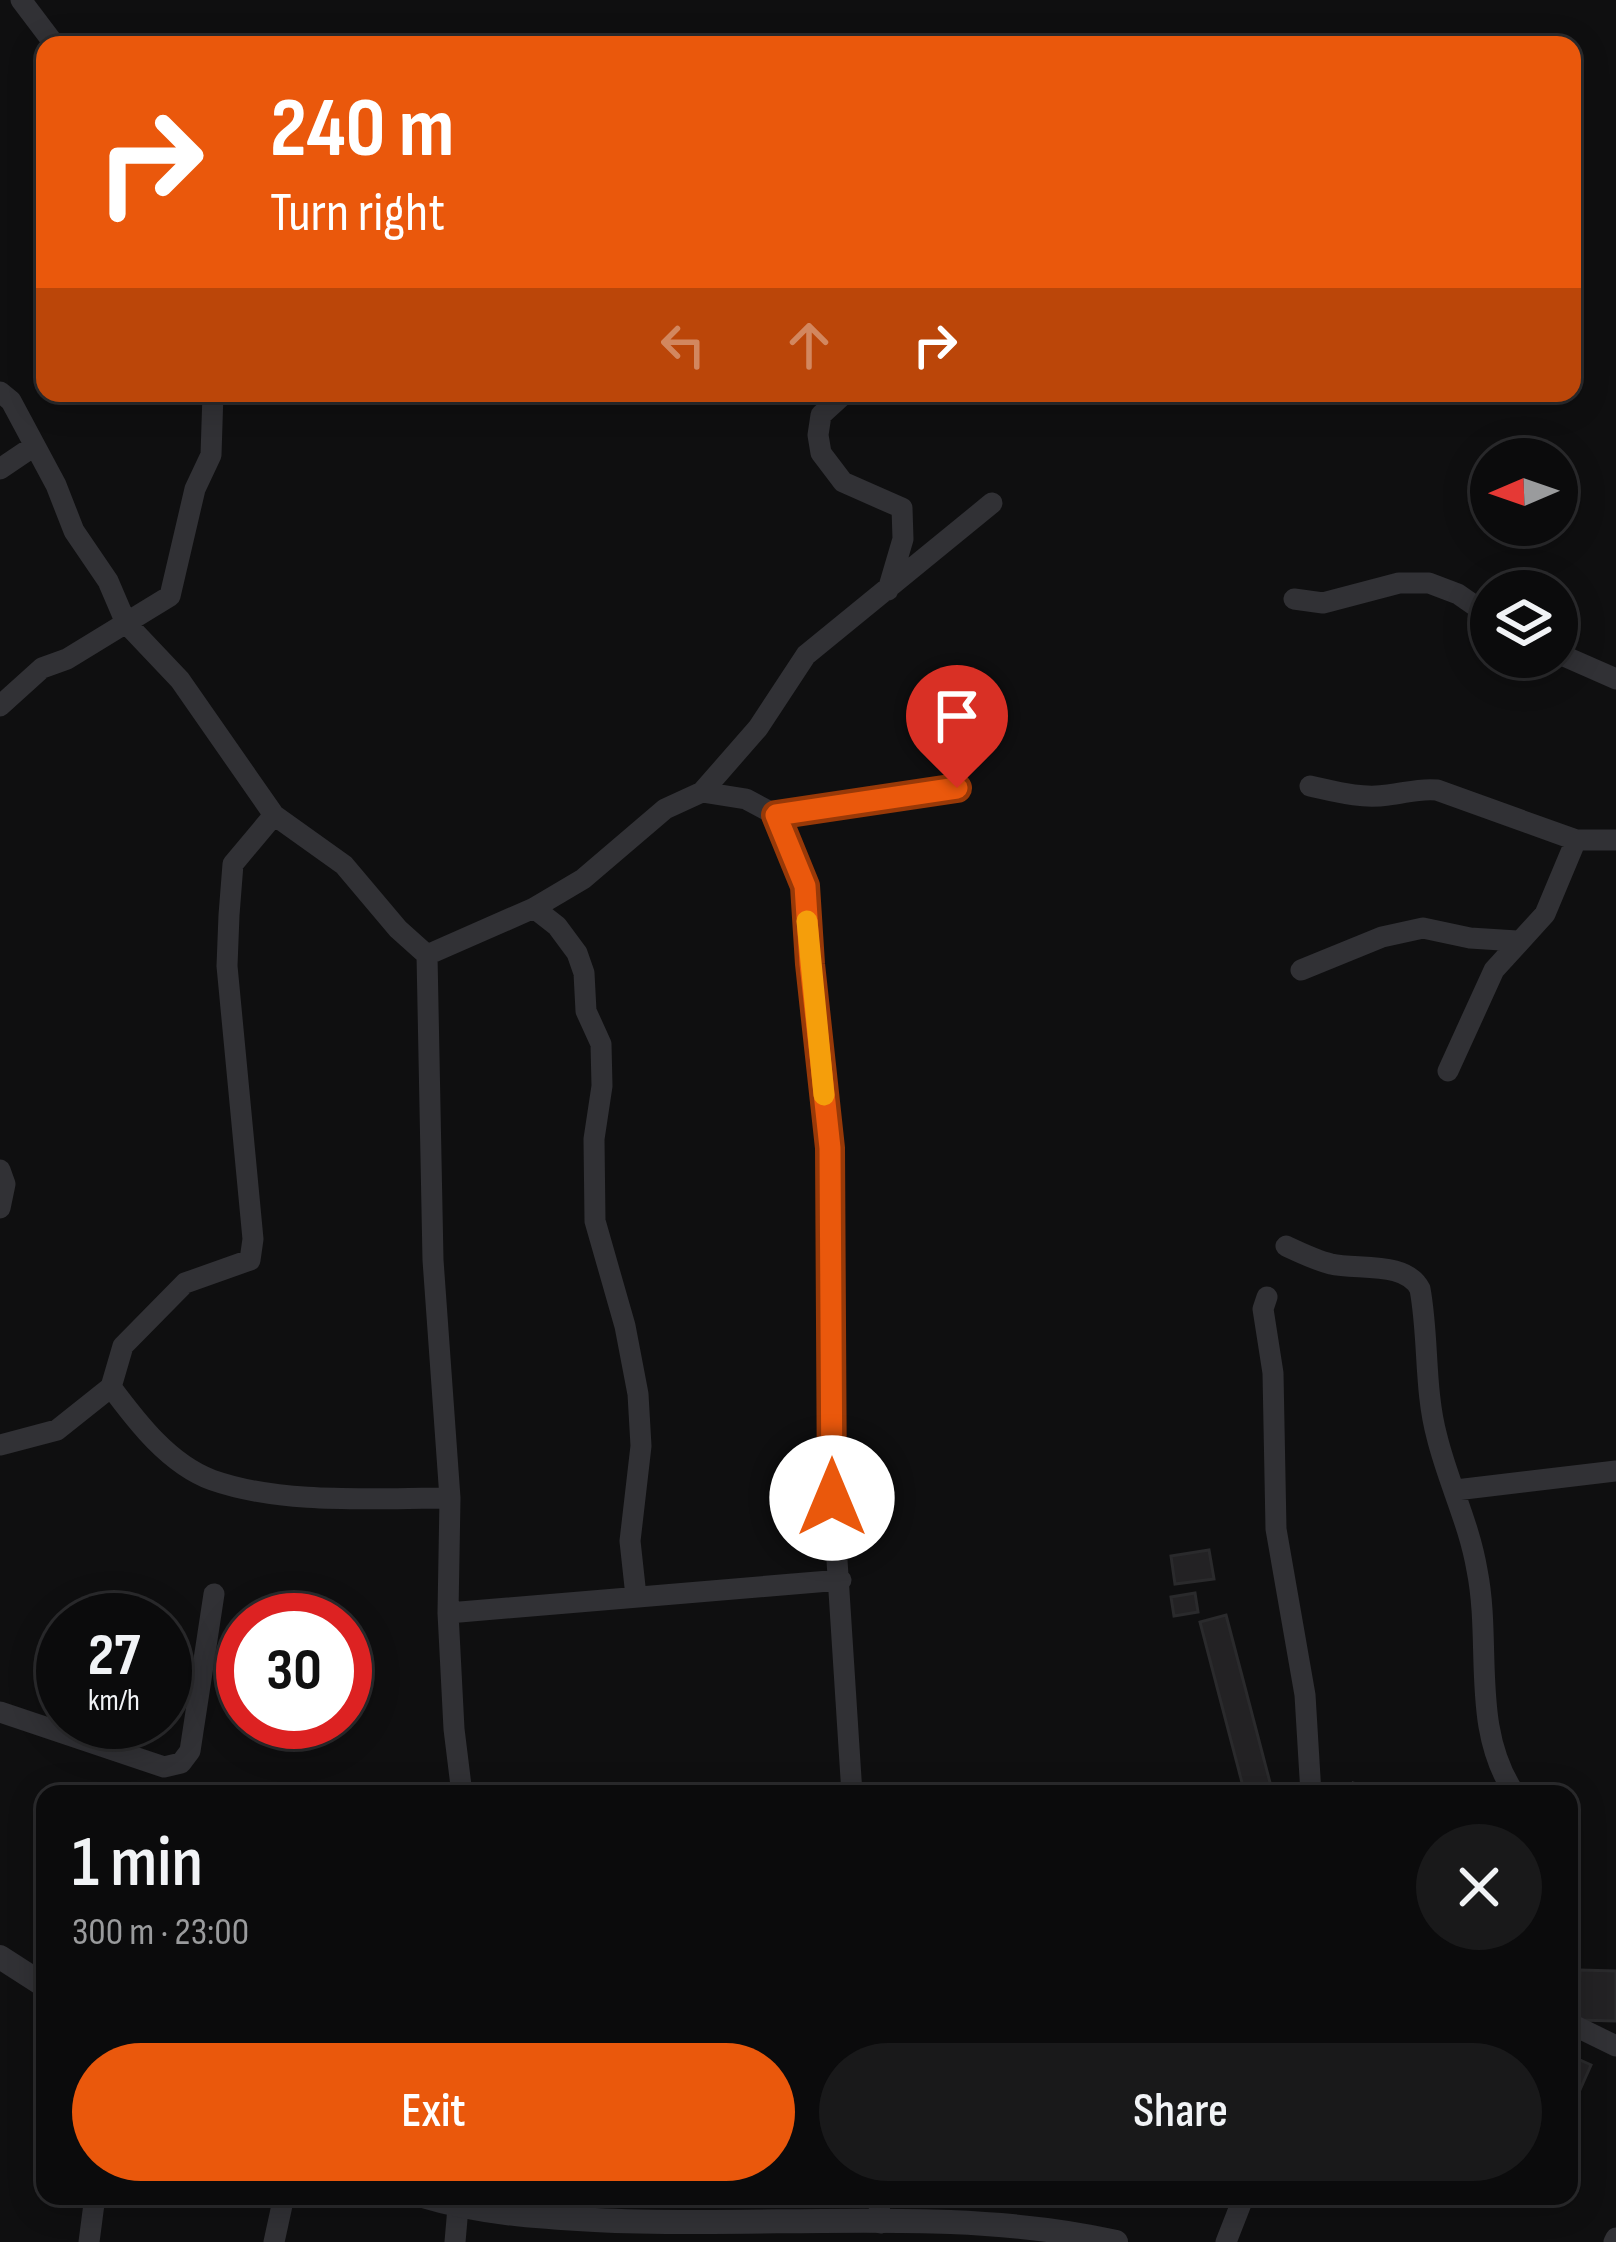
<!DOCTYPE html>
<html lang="en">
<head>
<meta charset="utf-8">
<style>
	:root { --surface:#0b0b0c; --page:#19191a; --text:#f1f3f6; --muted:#9a9b9d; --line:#2b2b2d; --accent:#ea580c }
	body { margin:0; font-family:"Sofia Sans Condensed",sans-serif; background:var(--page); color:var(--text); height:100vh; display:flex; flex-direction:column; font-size:45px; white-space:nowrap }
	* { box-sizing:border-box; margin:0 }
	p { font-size:39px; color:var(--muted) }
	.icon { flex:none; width:66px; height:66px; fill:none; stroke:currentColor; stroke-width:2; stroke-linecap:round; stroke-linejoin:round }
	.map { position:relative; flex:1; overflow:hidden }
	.panel { position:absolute; left:36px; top:1785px; width:1542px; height:420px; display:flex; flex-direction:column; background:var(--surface); border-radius:24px; box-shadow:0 6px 30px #0003,0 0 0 3px var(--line) }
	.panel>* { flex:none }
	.hud { position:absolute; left:36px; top:36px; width:1545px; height:366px; border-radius:24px; box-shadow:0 6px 30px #0003,0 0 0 3px var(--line); background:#ea580c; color:#fff; overflow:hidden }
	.needle { width:78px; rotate:268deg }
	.buttons { position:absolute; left:1470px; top:438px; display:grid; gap:24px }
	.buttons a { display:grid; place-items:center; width:108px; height:108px; border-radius:50%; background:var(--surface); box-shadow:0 6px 30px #0003,0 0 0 3px var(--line); font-size:60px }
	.speed { position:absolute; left:36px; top:1593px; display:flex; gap:24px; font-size:60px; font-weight:700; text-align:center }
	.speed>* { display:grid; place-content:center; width:156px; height:156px; border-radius:50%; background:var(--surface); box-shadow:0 6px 30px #0003,0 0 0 3px var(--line); line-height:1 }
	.speed small { font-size:30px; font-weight:400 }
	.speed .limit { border:18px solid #d22; background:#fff; color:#111 }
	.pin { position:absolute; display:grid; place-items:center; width:102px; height:102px; color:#fff; margin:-123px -51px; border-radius:50% 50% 50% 0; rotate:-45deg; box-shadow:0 0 12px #0007 }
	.pin .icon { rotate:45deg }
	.me { position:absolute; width:132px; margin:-66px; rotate:0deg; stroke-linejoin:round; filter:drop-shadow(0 0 9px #0008) }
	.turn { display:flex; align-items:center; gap:42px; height:252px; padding:0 36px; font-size:54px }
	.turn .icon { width:156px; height:156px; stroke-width:2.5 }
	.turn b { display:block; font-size:84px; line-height:102px }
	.lanes { display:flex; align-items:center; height:114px; padding:0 36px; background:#0003; justify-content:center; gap:60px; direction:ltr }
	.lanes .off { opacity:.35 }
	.round { display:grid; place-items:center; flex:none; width:126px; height:126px; border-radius:63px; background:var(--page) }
	.headline { display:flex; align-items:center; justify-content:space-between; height:204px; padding:0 36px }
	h1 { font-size:72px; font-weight:600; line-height:90px }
	.cta { display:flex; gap:24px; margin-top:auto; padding:24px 36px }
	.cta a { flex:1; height:138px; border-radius:72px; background:var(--accent); color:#fff; font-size:48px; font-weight:600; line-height:138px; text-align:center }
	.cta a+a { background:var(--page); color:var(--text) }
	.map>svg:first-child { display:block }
	.building { fill:#232224; stroke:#2a2a2c; stroke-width:3 }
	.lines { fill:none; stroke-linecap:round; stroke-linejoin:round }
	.minor { stroke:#313135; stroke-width:21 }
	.tertiary { stroke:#313135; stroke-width:24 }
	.route-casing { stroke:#983908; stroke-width:30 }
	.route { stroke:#ea580c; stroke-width:21 }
	.slow { stroke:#f59e0b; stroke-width:21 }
</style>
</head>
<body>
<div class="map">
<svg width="1616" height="2242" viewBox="0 0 1616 2242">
	<rect width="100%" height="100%" fill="#0f0f10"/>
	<!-- building -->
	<path class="building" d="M1209,1550L1214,1579L1175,1584L1171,1556Z
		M1195,1593L1198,1612L1174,1616L1171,1597Z
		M1226,1615L1273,1794H1245L1200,1622Z
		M1353,1783L1385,1794H1349Z
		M1580,1970L1616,1971V2021L1578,2020Z
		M1569,2055L1591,2065L1575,2101L1569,2098Z"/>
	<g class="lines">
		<!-- minor -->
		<path class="minor" d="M21,0L55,45
			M0,392L11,401L56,485L74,531L108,581L126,623L180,680L274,815L344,865L398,929L427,955L534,908L583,879L665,809L702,792L746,799L776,815L957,788
			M845,393L821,415L818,435L821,453L843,482L902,508L903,539L888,590
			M0,469L34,446
			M1294,599L1323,603L1399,583H1429L1458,594L1491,617
			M1557,653L1616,679
			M0,706L42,668L67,659L170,596L195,489L211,455L213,393
			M1310,786C1337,792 1361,799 1388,795C1406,793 1419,788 1437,790L1576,840H1616
			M702,792L758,728L806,655L992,503
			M776,815L805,886L810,964L830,1148L833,1498L852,1794
			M534,908L557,926L577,953L584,973L586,1011L601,1044L602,1086L594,1139L595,1221L625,1326L638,1394L641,1446L630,1541L636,1596
			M427,955L433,1260L450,1498L448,1613L454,1729L462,1794
			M1301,970L1382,937L1423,928L1470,938L1517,941
			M1448,1071L1494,970L1545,914L1576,840
			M0,1170L5,1184L0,1208
			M1286,1246C1301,1253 1315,1260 1331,1264C1358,1270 1406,1261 1420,1289C1429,1338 1424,1389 1437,1437C1448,1482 1469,1523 1477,1570C1492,1645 1470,1728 1515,1794
			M1267,1297L1263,1309L1273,1373L1276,1529L1305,1695L1311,1794
			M111,1387C137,1422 169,1464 212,1480C283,1505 374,1498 450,1498
			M0,1445L57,1430L111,1387L123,1346L185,1283L250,1260L253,1239L227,966L229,915L233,864L274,815
			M1456,1490L1616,1471
			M448,1613L841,1580
			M0,1712L164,1767L181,1763L190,1751L214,1594
			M1569,2023L1616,2046
			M878,2196L881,2223
			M89,2242L95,2196
			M274,2242L284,2196
			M455,2242L459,2196
			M1226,2242L1244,2196
			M1614,2242L1616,2238"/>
		<!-- tertiary -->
		<path class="tertiary" d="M0,1957L45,1986
			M423,2196C479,2213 537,2217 595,2220C763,2229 953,2205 1116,2242"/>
	</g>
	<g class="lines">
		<!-- route casing -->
		<g class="route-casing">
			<path id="route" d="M832,1498L830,1148L810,964L805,886L776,815L957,788"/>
		</g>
		<!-- route -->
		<use href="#route" class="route"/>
		<!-- slow -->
		<path class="slow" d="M807,921L824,1095"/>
	</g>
</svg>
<div class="buttons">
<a><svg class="needle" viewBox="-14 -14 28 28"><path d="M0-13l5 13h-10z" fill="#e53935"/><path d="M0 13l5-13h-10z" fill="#9a9b9d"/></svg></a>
<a><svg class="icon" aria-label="layers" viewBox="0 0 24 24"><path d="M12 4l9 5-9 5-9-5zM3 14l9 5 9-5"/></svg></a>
</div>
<div class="speed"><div>27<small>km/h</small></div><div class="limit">30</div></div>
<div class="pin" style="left:957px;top:788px;background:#d93025"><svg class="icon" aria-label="arrive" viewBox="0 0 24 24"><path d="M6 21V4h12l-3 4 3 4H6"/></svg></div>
<svg class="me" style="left:832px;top:1498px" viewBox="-20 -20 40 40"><circle r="19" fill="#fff"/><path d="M0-13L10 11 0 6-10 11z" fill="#ea580c"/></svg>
<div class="hud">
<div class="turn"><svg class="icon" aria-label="right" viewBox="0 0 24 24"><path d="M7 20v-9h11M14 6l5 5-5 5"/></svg><div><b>240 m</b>Turn right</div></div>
<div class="lanes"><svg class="icon off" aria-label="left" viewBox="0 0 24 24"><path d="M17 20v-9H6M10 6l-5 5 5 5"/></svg><svg class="icon off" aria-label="ahead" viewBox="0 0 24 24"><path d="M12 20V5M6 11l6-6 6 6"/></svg><svg class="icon" aria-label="right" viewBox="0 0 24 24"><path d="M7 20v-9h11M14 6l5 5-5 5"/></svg></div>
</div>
<section class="panel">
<div class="headline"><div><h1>1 min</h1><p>300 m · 23:00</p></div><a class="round"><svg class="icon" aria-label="close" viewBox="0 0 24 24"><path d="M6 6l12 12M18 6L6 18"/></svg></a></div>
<div class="cta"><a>Exit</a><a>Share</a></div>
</section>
</div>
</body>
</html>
